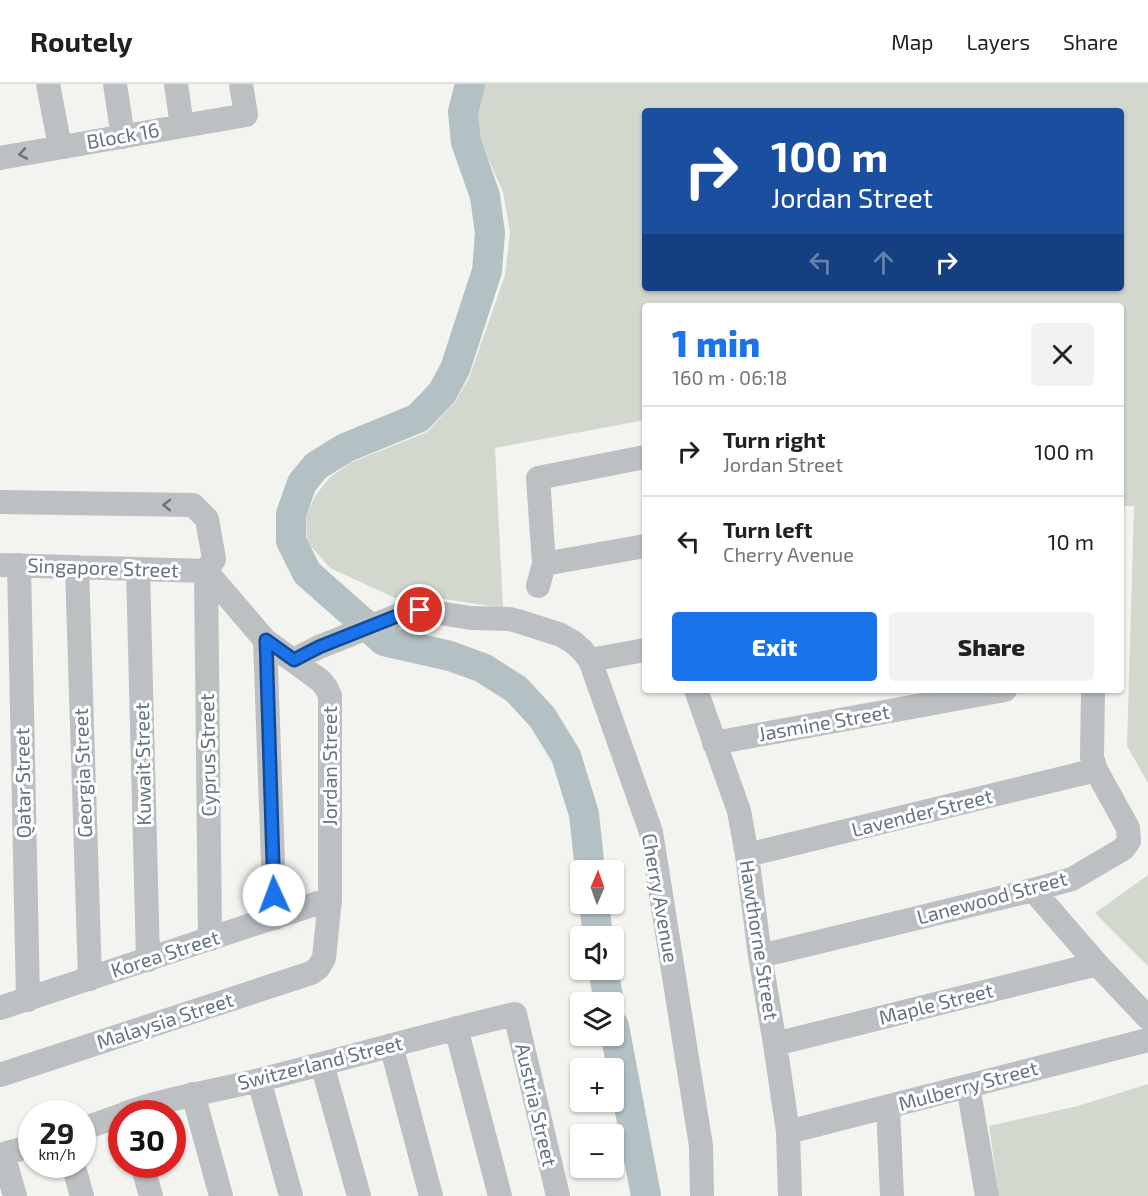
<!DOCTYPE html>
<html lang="en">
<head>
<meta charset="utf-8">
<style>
	:root { --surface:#fff; --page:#f2f2f2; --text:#202124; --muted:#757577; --line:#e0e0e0; --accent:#1a73e8 }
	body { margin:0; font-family:"Exo 2",sans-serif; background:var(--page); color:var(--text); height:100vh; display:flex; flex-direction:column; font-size:22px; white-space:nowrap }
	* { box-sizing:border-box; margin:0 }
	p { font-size:20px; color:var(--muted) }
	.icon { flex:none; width:33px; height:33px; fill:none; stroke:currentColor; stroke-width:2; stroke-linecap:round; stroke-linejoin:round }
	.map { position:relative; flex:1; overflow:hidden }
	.side { position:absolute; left:642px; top:219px; width:482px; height:390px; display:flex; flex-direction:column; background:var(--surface); border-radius:6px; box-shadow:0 2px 4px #0004 }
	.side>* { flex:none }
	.banner { position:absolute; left:642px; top:24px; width:482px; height:183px; border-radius:6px; box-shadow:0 2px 4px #0004; background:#1a4fa0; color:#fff; overflow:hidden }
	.needle { width:39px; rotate:2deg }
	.tools { position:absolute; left:570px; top:776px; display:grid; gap:12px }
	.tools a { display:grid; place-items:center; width:54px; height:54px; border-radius:6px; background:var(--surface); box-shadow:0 2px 4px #0004; font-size:30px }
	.speed { position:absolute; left:18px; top:1016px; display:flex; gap:12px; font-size:30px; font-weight:700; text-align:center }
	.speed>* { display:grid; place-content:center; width:78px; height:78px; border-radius:50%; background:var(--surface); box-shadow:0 2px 4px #0004; line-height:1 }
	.speed small { font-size:15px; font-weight:400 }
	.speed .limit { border:9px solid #d22; background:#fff; color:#111 }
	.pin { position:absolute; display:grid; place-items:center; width:51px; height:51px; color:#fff; margin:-26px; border:3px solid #fff; border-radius:50%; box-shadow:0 2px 6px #0007 }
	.me { position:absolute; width:66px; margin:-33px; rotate:358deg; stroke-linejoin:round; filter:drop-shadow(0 0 4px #0008) }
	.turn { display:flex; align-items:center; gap:21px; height:126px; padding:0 30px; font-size:27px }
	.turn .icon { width:78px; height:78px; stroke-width:2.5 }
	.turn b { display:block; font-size:42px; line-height:51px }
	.lanes { display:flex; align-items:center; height:57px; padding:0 30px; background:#0003; justify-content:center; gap:30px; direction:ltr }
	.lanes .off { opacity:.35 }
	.round { display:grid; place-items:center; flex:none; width:63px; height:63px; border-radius:6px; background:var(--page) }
	.summary { display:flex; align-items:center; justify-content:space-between; height:102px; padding:0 30px }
	h1 { font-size:36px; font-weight:800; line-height:45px; color:var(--accent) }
	.primary-button { display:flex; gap:12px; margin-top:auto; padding:12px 30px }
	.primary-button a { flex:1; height:69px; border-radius:6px; background:var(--accent); color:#fff; font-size:24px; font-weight:800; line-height:69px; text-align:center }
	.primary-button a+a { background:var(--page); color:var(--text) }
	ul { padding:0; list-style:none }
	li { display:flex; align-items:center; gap:18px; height:90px; padding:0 30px; border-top:2px solid var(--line) }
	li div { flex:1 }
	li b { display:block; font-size:22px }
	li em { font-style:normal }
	header { display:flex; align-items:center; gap:36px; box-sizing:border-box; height:84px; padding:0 30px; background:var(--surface); border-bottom:2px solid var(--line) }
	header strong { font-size:28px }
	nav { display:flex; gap:33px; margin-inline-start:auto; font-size:21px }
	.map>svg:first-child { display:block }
	.green { fill:#d3d8cf; fill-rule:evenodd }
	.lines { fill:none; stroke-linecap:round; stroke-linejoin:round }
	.river { stroke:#b3c0c4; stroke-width:30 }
	.minor { stroke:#bcc0c3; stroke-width:24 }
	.oneway { stroke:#64747f }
	.route-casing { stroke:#114b97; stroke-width:15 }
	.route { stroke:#1a73e8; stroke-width:10 }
	.labels { text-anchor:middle; stroke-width:6; stroke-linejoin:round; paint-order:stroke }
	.street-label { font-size:20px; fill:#64747f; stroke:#fff }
</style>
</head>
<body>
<header>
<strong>Routely</strong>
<nav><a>Map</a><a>Layers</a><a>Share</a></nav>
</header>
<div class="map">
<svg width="1148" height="1112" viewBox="0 0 1148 1112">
	<rect width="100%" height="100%" fill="#f3f3ef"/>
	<!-- green -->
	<path class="green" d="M484,0H1148V699L1127,662L1134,422H1121L1120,222H645V336L495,364L503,524L418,511L402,517L330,484L307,458L306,432L315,412L330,393L350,379L427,348L455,318L469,294L505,191L510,148L503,108L479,54L476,31L479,8ZM645,27H1120V204H645Z
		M1148,791V882L1095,829Z
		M1148,1000V1112H999L989,1042L1078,1022Z"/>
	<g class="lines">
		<!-- river -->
		<path class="river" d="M470,0L463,28L466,58L485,112L490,149L487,187L455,285L442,309L418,334L345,364L316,382L302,399L291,430V457L307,489L384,557L450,572L483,584L516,605L542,633L566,672L584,730L590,786
			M594,819L598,852
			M603,885L609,918
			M614,942L646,1112"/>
		<!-- minor -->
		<path class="minor" d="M48,0L60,63
			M115,0L123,53
			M176,0L182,42
			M0,74L246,31L241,0
			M0,418L193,421L207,435L214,475L206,487
			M544,480L645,462
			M0,481L206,487
			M19,481L28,916
			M77,483L90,895
			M138,485L148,876
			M206,487L210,855
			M538,502L544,480L538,394L645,373
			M265,556L275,834
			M294,576L319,563L407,528L420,526L471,534L509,535L521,538L561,551L573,558L582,566L590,576L651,748L701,1062L702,1112
			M590,576L645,566
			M696,606L739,727L747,771L760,872L775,960L788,1048L790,1112
			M714,659L1005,606
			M747,771L1096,686
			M1033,806L1097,880L1148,934
			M760,872L1033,806L1072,795L1123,765L1129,757L1128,744L1096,686L1092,673L1093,606
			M0,924L330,815
			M456,944L500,1112
			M775,960L1097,880
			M391,961L431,1112
			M322,980L359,1112
			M0,991L311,889L318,884L324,874L330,815V612L327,605L321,597L265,556L206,487
			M259,996L291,1112
			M968,1002L987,1112
			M193,1010L221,1112
			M888,1023L892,1112
			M126,1029C170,1013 217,1007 263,995C347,974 430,950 515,930L558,1112
			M82,1045L122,1031
			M788,1048L1148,956
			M73,1080L82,1112
			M142,1080L151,1112
			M15,1112L3,1070L32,1062"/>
	</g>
	<!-- one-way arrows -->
	<defs><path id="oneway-chevron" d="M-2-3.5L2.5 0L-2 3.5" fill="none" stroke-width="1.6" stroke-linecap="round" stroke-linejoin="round" transform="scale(1.5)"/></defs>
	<g class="oneway">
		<use href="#oneway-chevron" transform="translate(23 70) rotate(170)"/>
		<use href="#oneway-chevron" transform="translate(167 421) rotate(-179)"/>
	</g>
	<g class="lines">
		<!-- route casing -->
		<g class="route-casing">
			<path id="route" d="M274,811L266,556L294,576L319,563L407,528L420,526"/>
		</g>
		<!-- route -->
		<use href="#route" class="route"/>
	</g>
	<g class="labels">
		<!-- street labels -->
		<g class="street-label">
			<text transform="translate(123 52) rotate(-10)" y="7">Block 16</text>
			<text transform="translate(103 484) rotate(2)" y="7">Singapore Street</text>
			<text transform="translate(824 639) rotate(-10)" y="7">Jasmine Street</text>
			<text transform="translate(208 671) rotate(-91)" y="7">Cyprus Street</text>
			<text transform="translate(143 680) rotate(-91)" y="7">Kuwait Street</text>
			<text transform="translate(330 682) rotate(-90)" y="7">Jordan Street</text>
			<text transform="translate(83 689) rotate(-92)" y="7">Georgia Street</text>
			<text transform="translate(23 699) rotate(-91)" y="7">Qatar Street</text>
			<text transform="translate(922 729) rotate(-14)" y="7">Lavender Street</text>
			<text transform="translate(660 814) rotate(80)" y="7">Cherry Avenue</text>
			<text transform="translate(992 814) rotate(-15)" y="7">Lanewood Street</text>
			<text transform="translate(759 856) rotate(81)" y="7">Hawthorne Street</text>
			<text transform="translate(165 870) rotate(-18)" y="7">Korea Street</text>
			<text transform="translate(936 920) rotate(-14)" y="7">Maple Street</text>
			<text transform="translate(165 937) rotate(-18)" y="7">Malaysia Street</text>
			<text transform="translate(320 979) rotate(-14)" y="7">Switzerland Street</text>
			<text transform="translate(968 1002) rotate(-15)" y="7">Mulberry Street</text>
			<text transform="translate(536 1021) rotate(77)" y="7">Austria Street</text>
		</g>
	</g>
</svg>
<div class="tools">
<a><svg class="needle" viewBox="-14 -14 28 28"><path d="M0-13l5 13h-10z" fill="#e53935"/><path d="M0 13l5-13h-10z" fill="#757577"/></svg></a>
<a><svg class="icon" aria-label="sound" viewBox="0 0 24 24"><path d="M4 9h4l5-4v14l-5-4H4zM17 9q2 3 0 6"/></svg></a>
<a><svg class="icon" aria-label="layers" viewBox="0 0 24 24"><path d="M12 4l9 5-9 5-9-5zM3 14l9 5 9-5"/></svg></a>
<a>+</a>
<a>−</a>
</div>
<div class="speed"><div>29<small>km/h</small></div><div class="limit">30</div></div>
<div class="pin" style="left:420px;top:526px;background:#d93025"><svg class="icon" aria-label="arrive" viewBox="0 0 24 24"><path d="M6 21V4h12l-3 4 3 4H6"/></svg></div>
<svg class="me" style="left:274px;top:811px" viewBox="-20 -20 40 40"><circle r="19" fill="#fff"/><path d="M0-13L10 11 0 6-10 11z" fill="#1a73e8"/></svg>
<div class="banner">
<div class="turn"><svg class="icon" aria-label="right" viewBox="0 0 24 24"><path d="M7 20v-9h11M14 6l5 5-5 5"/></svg><div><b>100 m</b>Jordan Street</div></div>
<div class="lanes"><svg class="icon off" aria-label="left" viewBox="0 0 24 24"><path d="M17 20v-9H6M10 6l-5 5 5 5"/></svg><svg class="icon off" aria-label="ahead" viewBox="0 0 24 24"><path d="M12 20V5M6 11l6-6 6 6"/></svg><svg class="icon" aria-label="right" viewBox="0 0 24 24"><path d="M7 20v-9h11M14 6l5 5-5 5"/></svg></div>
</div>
<section class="side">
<div class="summary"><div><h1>1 min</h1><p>160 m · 06:18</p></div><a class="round"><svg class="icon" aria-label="close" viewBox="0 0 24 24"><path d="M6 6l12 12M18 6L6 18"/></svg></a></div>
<ul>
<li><svg class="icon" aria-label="right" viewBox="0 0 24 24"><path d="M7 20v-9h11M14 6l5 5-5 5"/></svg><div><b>Turn right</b><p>Jordan Street</p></div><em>100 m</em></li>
<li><svg class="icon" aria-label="left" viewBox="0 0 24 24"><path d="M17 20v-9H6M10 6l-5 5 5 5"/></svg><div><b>Turn left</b><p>Cherry Avenue</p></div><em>10 m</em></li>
</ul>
<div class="primary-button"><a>Exit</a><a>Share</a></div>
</section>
</div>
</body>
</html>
